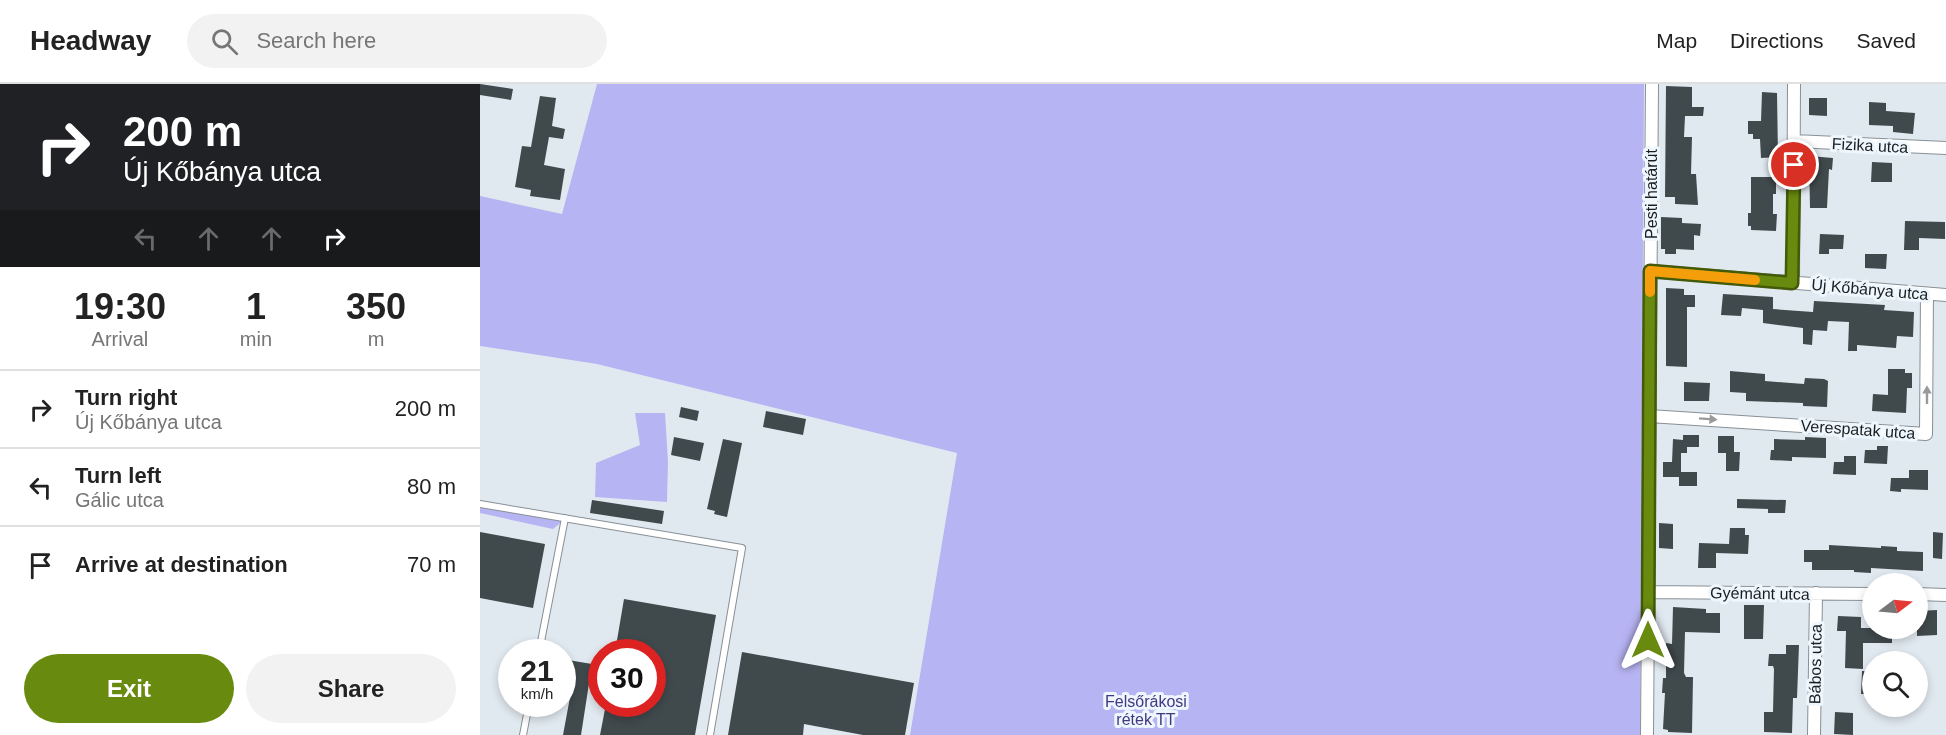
<!DOCTYPE html>
<html lang="en">
<head>
<meta charset="utf-8">
<style>
	:root { --surface:#fff; --page:#f2f2f2; --text:#222; --muted:#767676; --line:#e0e0e0; --accent:#688a0e }
	body { margin:0; font-family:Helvetica,sans-serif; background:var(--page); color:var(--text); height:100vh; display:flex; flex-direction:column; font-size:22px; white-space:nowrap }
	* { box-sizing:border-box; margin:0 }
	p { font-size:20px; color:var(--muted) }
	.icon { flex:none; width:33px; height:33px; fill:none; stroke:currentColor; stroke-width:2; stroke-linecap:round; stroke-linejoin:round }
	.map { position:relative; flex:1; overflow:hidden }
	.sheet { display:flex; flex-direction:column; background:var(--surface); width:480px }
	.sheet>* { flex:none }
	.guide { background:#202124; color:#fff; overflow:hidden }
	.needle { width:39px; rotate:74deg }
	.buttons { position:absolute; left:1382px; top:489px; display:grid; gap:12px }
	.buttons a { display:grid; place-items:center; width:66px; height:66px; border-radius:50%; background:var(--surface); box-shadow:0 3px 9px #0003; font-size:30px }
	.speed { position:absolute; left:18px; top:555px; display:flex; gap:12px; font-size:30px; font-weight:700; text-align:center }
	.speed>* { display:grid; place-content:center; width:78px; height:78px; border-radius:50%; background:var(--surface); box-shadow:0 3px 9px #0003; line-height:1 }
	.speed small { font-size:15px; font-weight:400 }
	.speed .limit { border:9px solid #d22; background:#fff; color:#111 }
	.pin { position:absolute; display:grid; place-items:center; width:51px; height:51px; color:#fff; margin:-26px; border:3px solid #fff; border-radius:50%; box-shadow:0 2px 6px #0007 }
	.me { position:absolute; width:66px; margin:-33px; rotate:0deg; stroke-linejoin:round; filter:drop-shadow(0 0 4px #0008) }
	.turn { display:flex; align-items:center; gap:21px; height:126px; padding:0 24px; font-size:27px }
	.turn .icon { width:78px; height:78px; stroke-width:2.5 }
	.turn b { display:block; font-size:42px; line-height:51px }
	.lanes { display:flex; align-items:center; height:57px; padding:0 24px; background:#0003; justify-content:center; gap:30px; direction:ltr }
	.lanes .off { opacity:.35 }
	.eta { display:flex; justify-content:space-evenly; align-items:center; height:102px; text-align:center }
	.eta b { font-size:36px; font-weight:700; line-height:42px }
	.cta { display:flex; gap:12px; margin-top:auto; padding:12px 24px }
	.cta a { flex:1; height:69px; border-radius:36px; background:var(--accent); color:#fff; font-size:24px; font-weight:700; line-height:69px; text-align:center }
	.cta a+a { background:var(--page); color:var(--text) }
	ul { padding:0; list-style:none }
	li { display:flex; align-items:center; gap:18px; height:78px; padding:0 24px; border-top:2px solid var(--line) }
	li div { flex:1 }
	li b { display:block; font-size:22px }
	li em { font-style:normal }
	header { display:flex; align-items:center; gap:36px; box-sizing:border-box; height:84px; padding:0 30px; background:var(--surface); border-bottom:2px solid var(--line) }
	header strong { font-size:28px }
	nav { display:flex; gap:33px; margin-inline-start:auto; font-size:21px }
	.search { width:420px; height:54px; background:var(--page); display:flex; align-items:center; gap:15px; box-sizing:border-box; padding:0 21px; border-radius:33px; color:var(--muted); font-size:22px }
	main { display:flex; flex:1; min-height:0 }
	.map>svg:first-child { display:block }
	.green { fill:#b7b4f3 }
	.building { fill:#40494c }
	.lines { fill:none; stroke-linecap:round; stroke-linejoin:round }
	.lane-casing { stroke:#889096; stroke-width:8 }
	.street-casing { stroke:#889096; stroke-width:14 }
	.lane { stroke:#fff; stroke-width:6 }
	.street { stroke:#fff; stroke-width:12 }
	.oneway { fill:#989a9b }
	.route-casing { stroke:#445a09; stroke-width:15 }
	.route { stroke:#688a0e; stroke-width:10 }
	.slow { stroke:#f59e0b; stroke-width:10 }
	.labels { text-anchor:middle; stroke-width:6; stroke-linejoin:round; paint-order:stroke }
	.street-label { font-size:16px; fill:#1b1e20; stroke:#eef7fd }
	.park-label { font-size:16px; fill:#433882; stroke:#eef7fd }
</style>
</head>
<body>
<header>
<strong>Headway</strong>
<div class="search"><svg class="icon" aria-label="search" viewBox="0 0 24 24"><circle cx="10" cy="10" r="6"/><path d="M15 15l6 6"/></svg>Search here</div>
<nav><a>Map</a><a>Directions</a><a>Saved</a></nav>
</header>
<main>
<section class="sheet">
<div class="guide">
<div class="turn"><svg class="icon" aria-label="right" viewBox="0 0 24 24"><path d="M7 20v-9h11M14 6l5 5-5 5"/></svg><div><b>200 m</b>Új Kőbánya utca</div></div>
<div class="lanes"><svg class="icon off" aria-label="left" viewBox="0 0 24 24"><path d="M17 20v-9H6M10 6l-5 5 5 5"/></svg><svg class="icon off" aria-label="ahead" viewBox="0 0 24 24"><path d="M12 20V5M6 11l6-6 6 6"/></svg><svg class="icon off" aria-label="ahead" viewBox="0 0 24 24"><path d="M12 20V5M6 11l6-6 6 6"/></svg><svg class="icon" aria-label="right" viewBox="0 0 24 24"><path d="M7 20v-9h11M14 6l5 5-5 5"/></svg></div>
</div>
<div class="eta">
<div><b>19:30</b><p>Arrival</p></div>
<div><b>1</b><p>min</p></div>
<div><b>350</b><p>m</p></div>
</div>
<ul>
<li><svg class="icon" aria-label="right" viewBox="0 0 24 24"><path d="M7 20v-9h11M14 6l5 5-5 5"/></svg><div><b>Turn right</b><p>Új Kőbánya utca</p></div><em>200 m</em></li>
<li><svg class="icon" aria-label="left" viewBox="0 0 24 24"><path d="M17 20v-9H6M10 6l-5 5 5 5"/></svg><div><b>Turn left</b><p>Gálic utca</p></div><em>80 m</em></li>
<li><svg class="icon" aria-label="arrive" viewBox="0 0 24 24"><path d="M6 21V4h12l-3 4 3 4H6"/></svg><div><b>Arrive at destination</b></div><em>70 m</em></li>
</ul>
<div class="cta"><a>Exit</a><a>Share</a></div>
</section>
<div class="map">
<svg width="1466" height="651" viewBox="0 0 1466 651">
	<rect width="100%" height="100%" fill="#e1e9f0"/>
	<!-- green -->
	<path class="green" d="M117,0H1164L1160,651H430L477,369L117,280L0,262V112L82,130Z
		M155,329H185L188,378L187,418L115,413L116,379L160,361Z
		M0,421L83,437L73,445L0,429Z"/>
	<!-- building -->
	<path class="building" d="M0,0L33,5L31,16L0,11Z
		M1186,2L1212,3V23H1224L1223,32H1205L1204,53H1212L1211,90H1216L1218,121L1195,120V113H1185Z
		M1282,8L1297,9L1298,73L1281,74L1280,55H1273V50H1268V37H1281Z
		M60,12L76,14L72,42L85,45L83,55L69,53L64,81L85,85L80,116L50,112L51,106L35,103L42,62L51,63Z
		M1329,14H1347V32L1329,31Z
		M1389,18L1406,19V27L1435,29L1433,50L1413,48V42L1389,41Z
		M1329,72L1353,74L1352,86L1349,85L1347,124H1330Z
		M1392,78L1412,79V98H1391Z
		M1271,93H1296V110H1293V130H1297L1296,147L1271,146V142H1268V129H1271Z
		M1181,133L1202,134V139L1221,140L1220,152L1214,151V166L1196,165V170H1185V165H1181Z
		M1425,137L1465,138V155L1439,154V166H1424Z
		M1340,150L1364,151L1363,165H1349V170H1339Z
		M1385,170H1407L1406,185L1385,184Z
		M1186,204L1204,205V211H1215V223H1207V283L1186,282Z
		M1243,210L1293,213V225L1333,228L1334,217L1405,221L1404,226L1434,228L1433,253L1417,252L1416,264L1377,261V267H1368L1369,238L1348,237L1347,247L1333,246L1332,261L1323,260V244L1283,239V226L1262,224L1261,232L1241,231Z
		M1408,285H1425V289H1432V304H1427L1426,329L1392,327L1393,310L1408,311Z
		M1250,287L1285,290V297L1324,300L1325,294L1344,295L1348,297L1347,323L1323,322V319L1266,317V309L1250,308Z
		M1204,298L1230,299L1229,317H1204Z
		M201,323L219,327L217,337L199,333Z
		M286,327L326,335L323,351L283,343Z
		M1203,351H1219V363H1207V369H1201V388H1217V402H1199V393H1183V378H1192L1193,355L1203,356Z
		M1238,352H1254V368H1260L1259,387H1246V369H1238Z
		M194,353L224,359L220,377L191,371Z
		M1325,353L1346,354V374L1312,373V377L1290,376L1291,366H1294V355L1325,356Z
		M243,355L262,359L247,433L234,430L235,427L227,425Z
		M1397,362H1408L1407,380L1384,379L1385,366H1397Z
		M1364,372H1376V391L1353,390L1354,378H1364Z
		M1429,386H1448V406L1421,405V408L1410,407L1411,394H1429Z
		M1257,415L1306,416L1305,429H1288V425L1257,424Z
		M112,416L184,427L182,440L110,429Z
		M1179,439L1193,440V465L1179,464Z
		M1250,444H1265V451H1269L1268,470L1236,469V484H1218L1219,459L1249,460Z
		M0,448L65,460L53,524L0,514Z
		M1453,448L1463,449L1462,475L1453,474Z
		M1349,461L1401,464V462L1417,463V467L1443,468V487L1391,484V489L1374,488V486H1332V478H1324V466H1349Z
		M144,515L236,531L215,651H120L126,620H172V568H135Z
		M1264,521H1284L1283,555H1264Z
		M1193,523L1226,525V529H1240V549L1205,548L1204,589L1206,593H1213L1212,649L1188,648V646L1183,645L1185,609H1182L1183,594H1186V559L1192,560Z
		M1457,526V551L1437,552V527Z
		M1358,532L1381,533V544H1412V559H1383V585L1365,584L1366,547H1357Z
		M1306,561H1319L1317,614H1313L1312,649L1284,648V628H1293L1294,585L1293,582H1288L1289,570H1306Z
		M262,568L434,599L425,651H383L324,640L323,651H248Z
		M82,575L112,580L101,651H83L93,597L82,595Z
		M1382,587H1392V610H1381Z
		M1355,628L1373,629V651L1354,650Z"/>
	<g class="lines">
		<!-- lane casing -->
		<g class="lane-casing">
			<path id="lane" d="M0,420L262,464L230,651
				M59,568L85,434
				M43,651L49,620"/>
		</g>
		<!-- street casing -->
		<g class="street-casing">
			<path id="street" d="M1314,57L1466,64
				M1170,187L1466,211
				M1313,199L1314,0
				M1169,332L1446,350L1447,210
				M1168,508L1392,510
				M1437,510L1466,511
				M1167,651L1172,0
				M1334,651L1336,509"/>
		</g>
		<!-- lane -->
		<use href="#lane" class="lane"/>
		<!-- street -->
		<use href="#street" class="street"/>
	</g>
	<!-- one-way arrows -->
	<defs><path id="oneway-solid" d="M-6-.8H1V-3.2L6.5 0L1 3.2V.8H-6Z" transform="scale(1.5)"/></defs>
	<g class="oneway">
		<use href="#oneway-solid" transform="translate(1447 311) rotate(-90)"/>
		<use href="#oneway-solid" transform="translate(1228 335) rotate(4)"/>
	</g>
	<g class="lines">
		<!-- route casing -->
		<g class="route-casing">
			<path id="route" d="M1168,556L1170,187L1312,199L1314,81"/>
		</g>
		<!-- route -->
		<use href="#route" class="route"/>
		<!-- slow -->
		<path class="slow" d="M1170,208V187L1275,196"/>
	</g>
	<g class="labels">
		<!-- street labels -->
		<g class="street-label">
			<text transform="translate(1390 61) rotate(3)" y="6">Fizika utca</text>
			<text transform="translate(1171 110) rotate(-90)" y="6">Pesti határút</text>
			<text transform="translate(1390 205) rotate(5)" y="6">Új Kőbánya utca</text>
			<text transform="translate(1378 345) rotate(4)" y="6">Verespatak utca</text>
			<text transform="translate(1280 509) rotate(1)" y="6">Gyémánt utca</text>
			<text transform="translate(1335 580) rotate(-89)" y="6">Bábos utca</text>
		</g>
		<!-- park labels -->
		<g class="park-label">
			<text x="666" y="623">Felsőrákosi<tspan x="666" dy="18">rétek TT</tspan></text>
		</g>
	</g>
</svg>
<div class="buttons">
<a><svg class="needle" viewBox="-14 -14 28 28"><path d="M0-13l5 13h-10z" fill="#e53935"/><path d="M0 13l5-13h-10z" fill="#767676"/></svg></a>
<a><svg class="icon" aria-label="search" viewBox="0 0 24 24"><circle cx="10" cy="10" r="6"/><path d="M15 15l6 6"/></svg></a>
</div>
<div class="speed"><div>21<small>km/h</small></div><div class="limit">30</div></div>
<div class="pin" style="left:1314px;top:81px;background:#d93025"><svg class="icon" aria-label="arrive" viewBox="0 0 24 24"><path d="M6 21V4h12l-3 4 3 4H6"/></svg></div>
<svg class="me" style="left:1168px;top:556px" viewBox="-20 -20 40 40"><path d="M0-17L14 15 0 8-14 15z" fill="#688a0e" stroke="#fff" stroke-width="4"/></svg>
</div>
</main>
</body>
</html>
